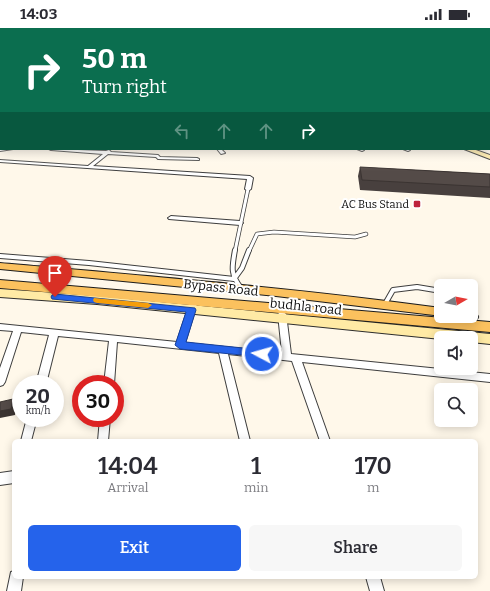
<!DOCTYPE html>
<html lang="en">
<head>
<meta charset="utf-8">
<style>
	:root { --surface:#fff; --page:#f7f7f7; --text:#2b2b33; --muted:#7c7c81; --accent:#2563eb }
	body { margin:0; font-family:Bitter,serif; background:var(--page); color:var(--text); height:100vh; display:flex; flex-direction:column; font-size:15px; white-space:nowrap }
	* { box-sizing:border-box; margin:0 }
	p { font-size:13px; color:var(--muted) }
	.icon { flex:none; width:22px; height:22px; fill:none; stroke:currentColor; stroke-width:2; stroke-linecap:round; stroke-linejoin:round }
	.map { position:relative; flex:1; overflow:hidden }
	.sheet { position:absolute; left:12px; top:411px; width:466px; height:140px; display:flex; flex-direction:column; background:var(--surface); border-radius:6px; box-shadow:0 2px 10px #0003 }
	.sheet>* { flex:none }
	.guide { position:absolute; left:0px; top:0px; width:490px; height:122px; box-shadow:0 2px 10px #0003; background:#0b6e4f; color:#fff; overflow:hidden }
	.needle { width:26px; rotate:81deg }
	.fabs { position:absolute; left:434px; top:251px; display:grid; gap:8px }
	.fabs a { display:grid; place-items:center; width:44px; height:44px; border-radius:6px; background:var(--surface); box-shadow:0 2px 10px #0003; font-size:20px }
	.speed { position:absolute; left:12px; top:347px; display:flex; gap:8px; font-size:20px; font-weight:700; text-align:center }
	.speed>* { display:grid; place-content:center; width:52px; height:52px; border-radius:50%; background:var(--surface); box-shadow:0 2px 10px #0003; line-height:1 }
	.speed small { font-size:10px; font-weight:400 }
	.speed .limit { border:6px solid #d22; background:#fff; color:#111 }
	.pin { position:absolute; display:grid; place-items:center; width:34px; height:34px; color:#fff; margin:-41px -17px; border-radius:50% 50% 50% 0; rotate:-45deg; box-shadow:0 0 4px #0007 }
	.pin .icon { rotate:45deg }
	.me { position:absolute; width:44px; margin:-22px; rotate:276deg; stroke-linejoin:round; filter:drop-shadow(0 0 3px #0008) }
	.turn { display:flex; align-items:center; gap:14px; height:84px; padding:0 16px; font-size:18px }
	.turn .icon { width:52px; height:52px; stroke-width:2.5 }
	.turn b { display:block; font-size:28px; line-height:34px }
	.lanes { display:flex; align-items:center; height:38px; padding:0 16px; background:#0003; justify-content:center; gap:20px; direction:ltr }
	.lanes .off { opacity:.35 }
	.eta { display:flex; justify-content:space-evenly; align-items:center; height:68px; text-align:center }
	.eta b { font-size:24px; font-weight:600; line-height:28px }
	.button { display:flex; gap:8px; margin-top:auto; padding:8px 16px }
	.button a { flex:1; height:46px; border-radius:6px; background:var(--accent); color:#fff; font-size:16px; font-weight:600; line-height:46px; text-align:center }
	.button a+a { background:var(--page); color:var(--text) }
	.status { display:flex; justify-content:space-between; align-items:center; height:28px; padding:0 20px; background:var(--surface); direction:ltr }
	.status svg { height:11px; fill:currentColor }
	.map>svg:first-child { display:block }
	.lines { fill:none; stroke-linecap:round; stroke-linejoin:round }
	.lane-far1-casing { stroke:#3e3e3e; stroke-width:4.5 }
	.lane-casing { stroke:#3e3e3e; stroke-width:6 }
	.street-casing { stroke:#3e3e3e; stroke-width:2 }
	.secondary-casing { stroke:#2d2d2d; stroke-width:2 }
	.primary-casing { stroke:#1c1c1c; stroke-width:2 }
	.lane-far1 { stroke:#fff; stroke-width:3 }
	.lane { stroke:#fff; stroke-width:4 }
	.street { fill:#fff; fill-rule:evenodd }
	.secondary { fill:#ffeaa5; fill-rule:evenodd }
	.primary { fill:#fbc15e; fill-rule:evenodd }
	.wall { fill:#48403e }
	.shaded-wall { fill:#3b3432 }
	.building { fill:#544b48; stroke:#3b3432 }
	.route { fill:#2563eb; stroke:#184099 }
	.slow { fill:#f59e0b }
	.poi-dot { fill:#bd223c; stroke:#fff; stroke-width:1.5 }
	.labels { text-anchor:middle; stroke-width:4; stroke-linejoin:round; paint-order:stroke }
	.far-poi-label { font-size:11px; fill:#0b0b0b; stroke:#fff; text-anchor:end }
	.street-label { font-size:13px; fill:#0b0b0b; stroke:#fff }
</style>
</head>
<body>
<div class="status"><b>14:03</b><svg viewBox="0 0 49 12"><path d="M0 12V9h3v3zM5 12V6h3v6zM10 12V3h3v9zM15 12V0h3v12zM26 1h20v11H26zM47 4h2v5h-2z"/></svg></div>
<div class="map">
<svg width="490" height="563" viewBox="0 0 490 563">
	<rect width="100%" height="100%" fill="#fff8ea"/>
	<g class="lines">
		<!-- lane-far1 casing -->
		<g class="lane-far1-casing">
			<path id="lane-far1" d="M235,223L248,161
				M249,223L257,206L274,204L355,209L366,206"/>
		</g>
		<!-- lane casing -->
		<g class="lane-casing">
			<path id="lane" d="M235,222C232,239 230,246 241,260
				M0,228L89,235L234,251L242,240L249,222
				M385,276L393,262L417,259L441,263
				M471,283L476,289"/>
		</g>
		<!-- street casing -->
		<g class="street-casing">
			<path id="street" d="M0,73H1V75H0Z
				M489,78H490V80H489Z
				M0,81H1V83H0Z
				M0,91H1V93H0Z
				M0,97H1V99H0Z
				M489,105H490V107H489Z
				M0,121H13L0,123Z
				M49,121L106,123L109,122L111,124L158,127L160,129L197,130L199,131V132L158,131L156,129L108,126L93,138L250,148L253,150L251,161L248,163L245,161L247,151L0,134V132L88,138L103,126L51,122Z
				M217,121H221L225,125L221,126Z
				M357,121H363L364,122L362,123Z
				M403,121H409L410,122L408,123Z
				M171,188L240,193L243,195L240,197L169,191L168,190Z
				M190,274H193L197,276L185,315L282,325L278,286L282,283L286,286L291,326L490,346V354L302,334L330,413H320L292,333L228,326L250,413H240L219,325L117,314L114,356H104L109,313L58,308L46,356H36L49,307L21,304L5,354L3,357L0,358V340L13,303L0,302V296L177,314Z
				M27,390H37L31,413H21Z
				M100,390H110L108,413H98Z
				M14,443V455L0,457V445Z
				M14,543V549H23L21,563H7L11,544Z
				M366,549H380L384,563H370Z"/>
		</g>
		<!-- secondary casing -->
		<g class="secondary-casing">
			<path id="secondary" d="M0,77H1V81H0Z
				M464,121H473L490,127V131Z
				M0,261L97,268L490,306V316L471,314V310L441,311L97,276L0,269Z"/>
		</g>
		<!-- primary casing -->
		<g class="primary-casing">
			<path id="primary" d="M0,235C147,248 294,260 441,280L442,288L276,268L0,241Z
				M0,252L490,294V304L0,260Z"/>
		</g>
		<!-- lane-far1 -->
		<use href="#lane-far1" class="lane-far1"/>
		<!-- lane -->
		<use href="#lane" class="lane"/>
		<!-- street -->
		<use href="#street" class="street"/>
		<!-- secondary -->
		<use href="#secondary" class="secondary"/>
		<!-- primary -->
		<use href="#primary" class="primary"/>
	</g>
	<!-- wall -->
	<path class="wall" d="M360,139L490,146V170L360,162L358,148Z"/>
	<!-- shaded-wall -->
	<path class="shaded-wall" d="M13,371L16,378L15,387L0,390V383Z"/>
	<!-- building -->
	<path class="building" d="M360,139L490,146V159L362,152Z
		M13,371L11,381L0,383V374Z"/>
	<!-- sky -->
	<linearGradient id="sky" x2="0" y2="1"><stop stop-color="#91c8ee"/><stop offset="0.45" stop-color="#fffcf6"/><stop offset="1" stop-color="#fffcf6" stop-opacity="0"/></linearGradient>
	<rect width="490" height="143" fill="url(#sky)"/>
	<!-- route -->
	<path class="route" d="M55,266L195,280L196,282L186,314L262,322L265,323L267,326L265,328L262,329L180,321L175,317L186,284L52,271L51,269L52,267Z"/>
	<!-- slow -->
	<path class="slow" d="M94,270L148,275L152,277L148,280L97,275L94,274L93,272Z"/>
	<!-- markers -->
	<rect class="poi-dot" x="413" y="172" width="8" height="8" rx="2"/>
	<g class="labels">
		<!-- far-poi labels -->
		<g class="far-poi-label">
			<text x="409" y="180">AC Bus Stand</text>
		</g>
		<!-- street labels -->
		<g class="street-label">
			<text transform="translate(221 259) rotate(6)" y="5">Bypass Road</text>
			<text transform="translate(306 278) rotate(6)" y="5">budhla road</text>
		</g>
	</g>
</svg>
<div class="fabs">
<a><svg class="needle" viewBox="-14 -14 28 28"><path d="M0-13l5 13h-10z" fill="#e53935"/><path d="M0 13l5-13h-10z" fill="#7c7c81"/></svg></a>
<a><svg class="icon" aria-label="sound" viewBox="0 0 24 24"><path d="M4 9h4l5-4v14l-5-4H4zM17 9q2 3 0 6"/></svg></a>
<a><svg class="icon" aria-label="search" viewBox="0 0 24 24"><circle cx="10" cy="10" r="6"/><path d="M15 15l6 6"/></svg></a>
</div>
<div class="speed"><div>20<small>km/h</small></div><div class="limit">30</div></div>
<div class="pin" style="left:55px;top:269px;background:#d93025"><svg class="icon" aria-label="arrive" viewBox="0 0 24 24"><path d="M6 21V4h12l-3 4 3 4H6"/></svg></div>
<svg class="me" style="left:262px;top:326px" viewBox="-20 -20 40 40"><circle r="17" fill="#2563eb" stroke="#fff" stroke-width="3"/><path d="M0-11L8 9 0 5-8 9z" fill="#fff"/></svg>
<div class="guide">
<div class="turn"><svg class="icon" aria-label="right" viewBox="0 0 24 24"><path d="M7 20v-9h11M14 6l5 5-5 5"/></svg><div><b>50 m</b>Turn right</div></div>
<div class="lanes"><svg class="icon off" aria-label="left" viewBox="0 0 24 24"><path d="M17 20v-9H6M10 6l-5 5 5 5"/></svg><svg class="icon off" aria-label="ahead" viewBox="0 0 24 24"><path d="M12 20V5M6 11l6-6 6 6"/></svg><svg class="icon off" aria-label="ahead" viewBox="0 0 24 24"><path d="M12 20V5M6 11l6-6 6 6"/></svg><svg class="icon" aria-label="right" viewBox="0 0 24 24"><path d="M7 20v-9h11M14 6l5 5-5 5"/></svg></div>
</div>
<section class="sheet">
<div class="eta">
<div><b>14:04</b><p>Arrival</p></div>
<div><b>1</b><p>min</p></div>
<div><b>170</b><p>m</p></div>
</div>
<div class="button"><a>Exit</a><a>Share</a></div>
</section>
</div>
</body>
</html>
